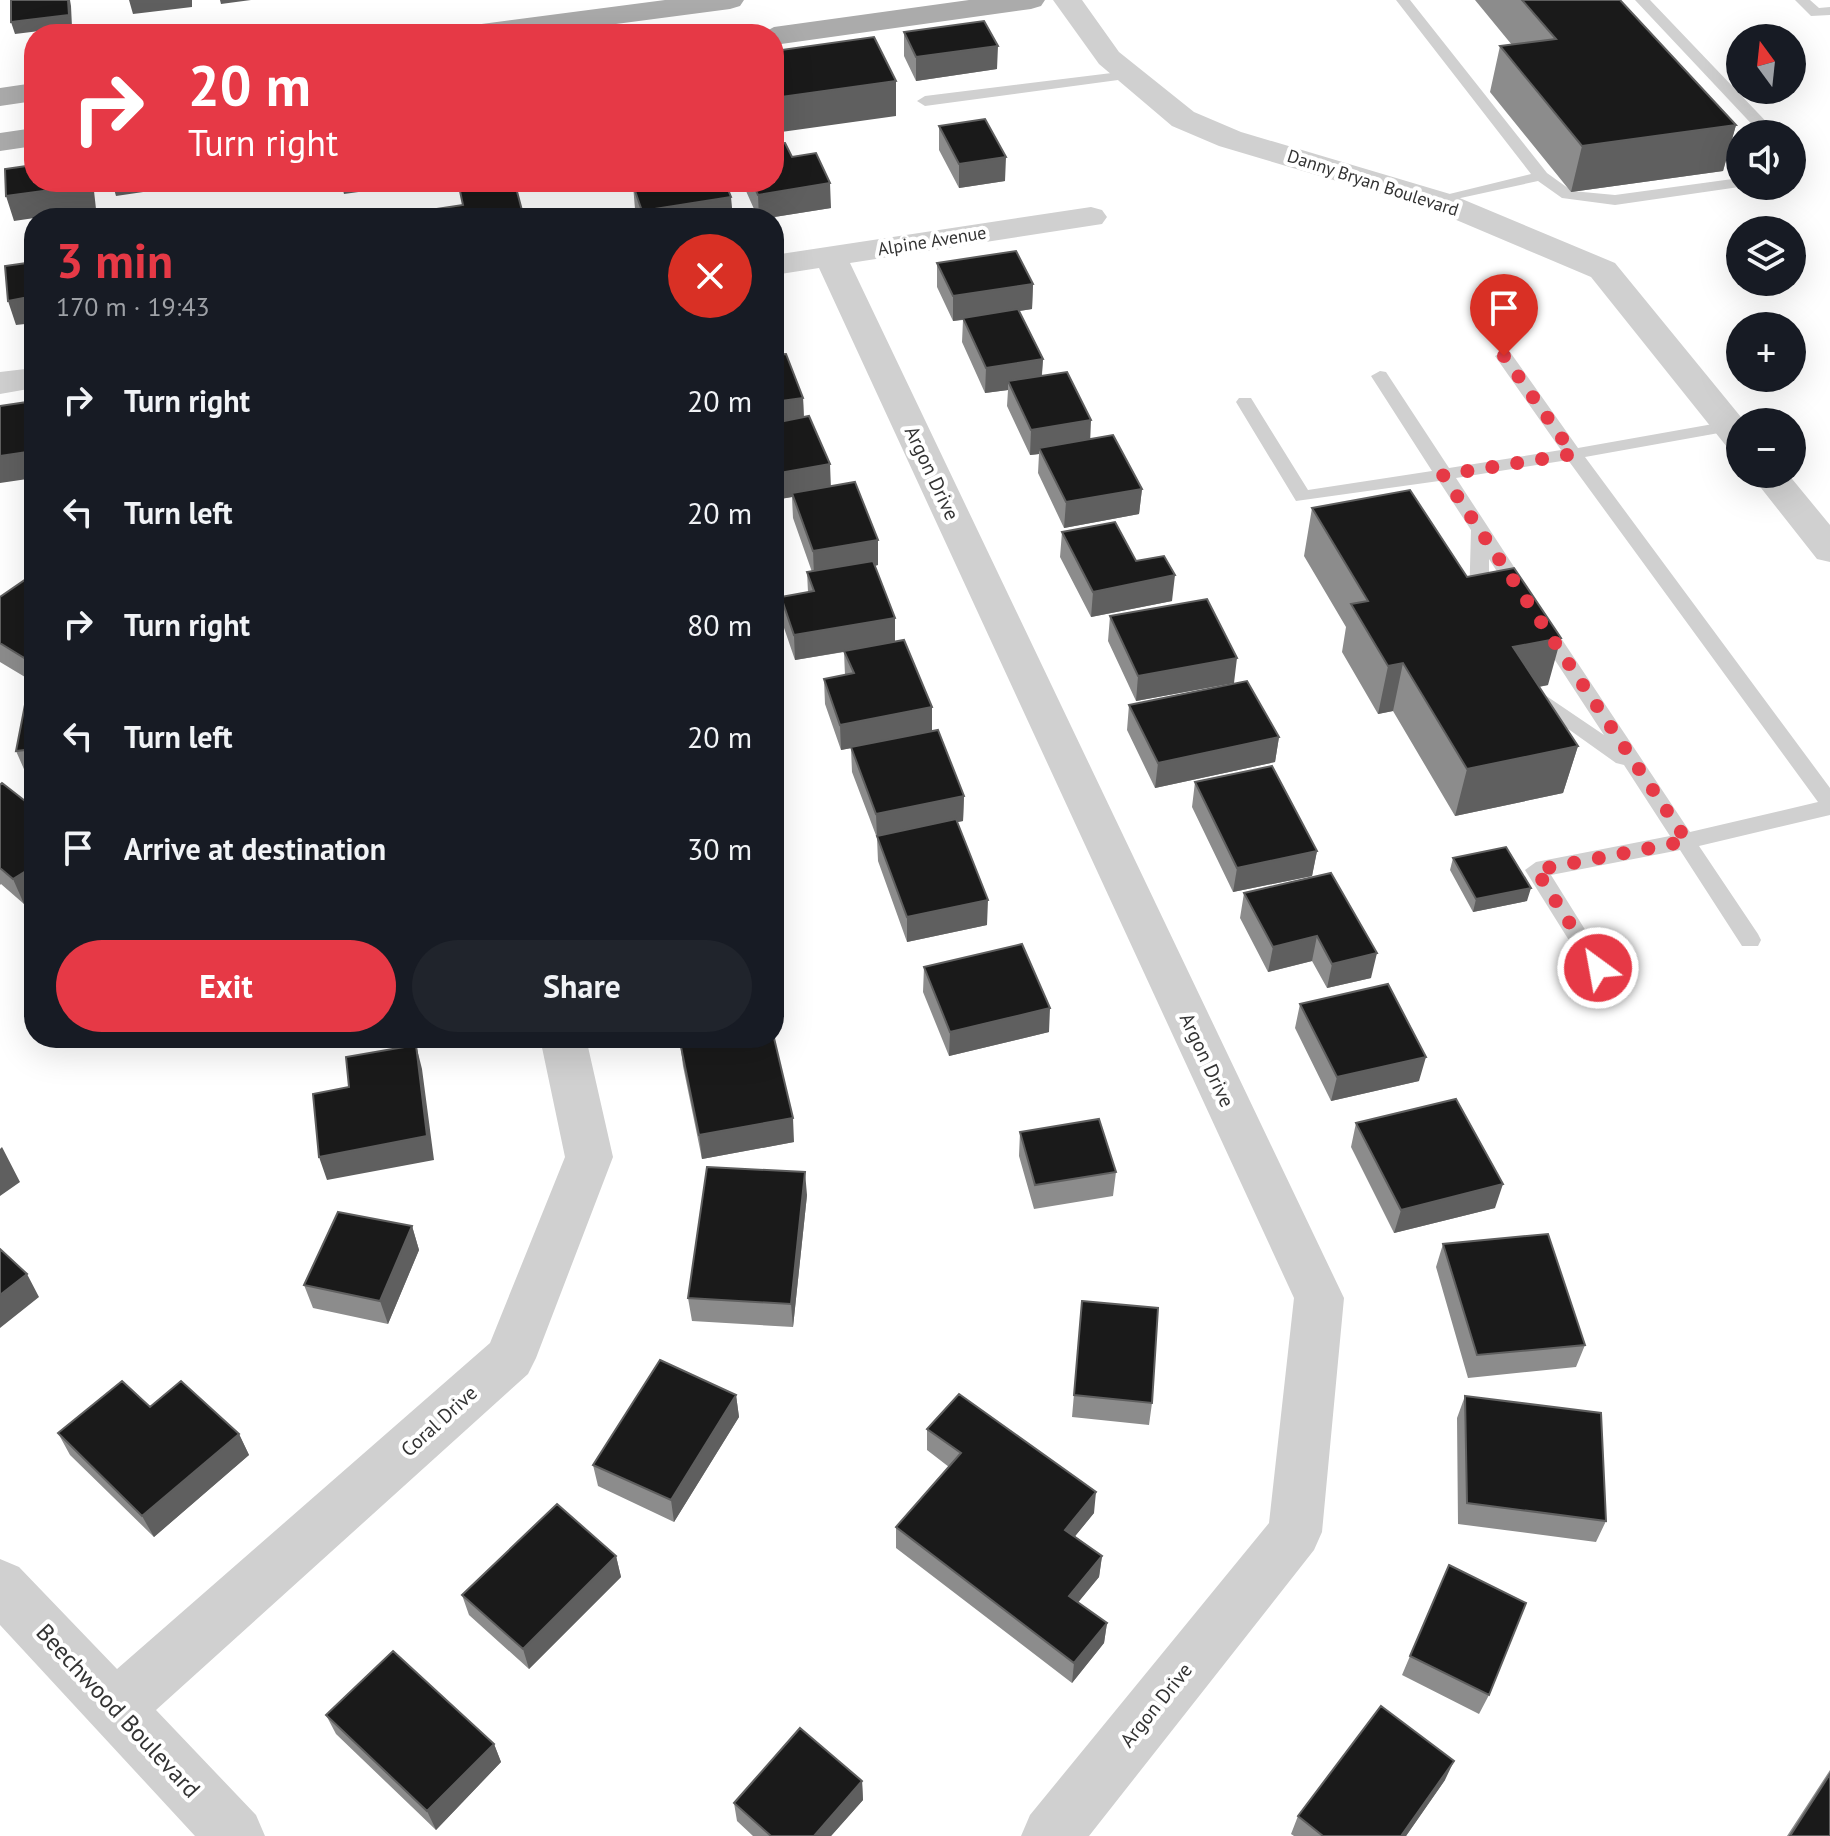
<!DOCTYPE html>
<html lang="en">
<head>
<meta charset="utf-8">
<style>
	:root { --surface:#171b24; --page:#20242c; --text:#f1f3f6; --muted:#9ea1a6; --accent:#e63946 }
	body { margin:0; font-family:"PT Sans",sans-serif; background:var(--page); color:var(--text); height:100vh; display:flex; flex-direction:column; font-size:30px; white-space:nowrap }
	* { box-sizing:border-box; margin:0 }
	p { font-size:26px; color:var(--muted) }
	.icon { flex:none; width:44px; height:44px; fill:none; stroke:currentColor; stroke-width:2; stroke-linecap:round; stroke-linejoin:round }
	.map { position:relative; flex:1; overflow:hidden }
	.details { position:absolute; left:24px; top:208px; width:760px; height:840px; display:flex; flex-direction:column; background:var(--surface); border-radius:32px; box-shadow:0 8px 32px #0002 }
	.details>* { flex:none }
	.hud { position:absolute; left:24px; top:24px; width:760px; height:168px; border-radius:32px; box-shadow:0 8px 32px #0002; background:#e63946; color:#fff; overflow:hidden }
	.needle { width:52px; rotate:345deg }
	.buttons { position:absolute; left:1726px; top:24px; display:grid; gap:16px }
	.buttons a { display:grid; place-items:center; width:80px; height:80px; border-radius:50%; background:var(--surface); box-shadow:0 8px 32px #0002; font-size:40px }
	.pin { position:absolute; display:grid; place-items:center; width:68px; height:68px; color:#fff; margin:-82px -34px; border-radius:50% 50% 50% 0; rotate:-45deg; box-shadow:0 0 8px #0007 }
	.pin .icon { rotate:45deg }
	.me { position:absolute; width:88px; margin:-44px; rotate:328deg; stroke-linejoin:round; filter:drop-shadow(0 0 6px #0008) }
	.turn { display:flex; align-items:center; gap:28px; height:168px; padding:0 32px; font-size:36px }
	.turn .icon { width:104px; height:104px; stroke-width:2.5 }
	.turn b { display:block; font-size:56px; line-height:68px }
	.round { display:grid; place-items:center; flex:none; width:84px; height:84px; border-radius:42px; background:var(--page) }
	.headline { display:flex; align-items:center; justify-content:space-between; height:136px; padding:0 32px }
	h1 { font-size:48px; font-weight:700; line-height:60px; color:var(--accent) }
	.action { display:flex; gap:16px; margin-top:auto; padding:16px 32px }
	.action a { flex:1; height:92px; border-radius:48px; background:var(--accent); color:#fff; font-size:32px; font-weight:700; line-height:92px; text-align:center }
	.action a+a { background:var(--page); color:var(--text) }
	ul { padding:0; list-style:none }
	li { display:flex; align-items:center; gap:24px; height:112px; padding:0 32px }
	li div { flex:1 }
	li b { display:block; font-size:30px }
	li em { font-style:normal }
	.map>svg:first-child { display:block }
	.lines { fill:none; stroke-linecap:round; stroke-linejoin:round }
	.service { fill:#d0d0d0; fill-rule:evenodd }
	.minor { fill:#d0d0d0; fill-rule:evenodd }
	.primary { fill:#ababab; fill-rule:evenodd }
	.wall { fill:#8c8c8c }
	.shaded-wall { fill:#5f5f5f }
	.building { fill:#1a1a1a; stroke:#5f5f5f; stroke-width:2 }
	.route { stroke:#e63946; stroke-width:14; stroke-dasharray:0 25.2 }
	.labels { text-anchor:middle; stroke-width:8; stroke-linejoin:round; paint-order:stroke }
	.far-street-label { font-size:18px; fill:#333; stroke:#fff }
	.street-label { font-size:20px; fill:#333; stroke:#fff }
	.near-street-label { font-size:24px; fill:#333; stroke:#fff }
</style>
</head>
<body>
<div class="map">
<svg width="1830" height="1836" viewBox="0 0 1830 1836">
	<rect width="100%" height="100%" fill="#fff"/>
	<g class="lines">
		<!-- service -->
		<path class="service" d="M1396,0H1410L1547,173L1572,191L1615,195L1740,178V186H1746L1615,205L1562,198L1538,181L1433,204V198L1531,174Z
			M1635,0H1650L1778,134H1761Z
			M1795,0H1810L1819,8L1830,7V15L1811,16Z
			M1128,71L1135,75L1133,78L925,106L917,101L925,96Z
			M1792,152L1803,160V166L1792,170Z
			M1504,351L1510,352L1578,448L1730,421L1739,426L1730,431L1585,457L1830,788V815L1699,846L1758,934L1761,940L1758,946H1742L1680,850L1551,875L1609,968L1606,974H1590L1525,870L1536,862L1670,836L1624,765L1616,763L1522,696L1532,689L1539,691L1604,735L1532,625L1542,618L1549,620L1690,832L1818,802L1568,460L1456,478L1531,593L1528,598H1514L1489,559V604L1479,610L1469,604L1471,530L1439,481L1296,501L1236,402L1239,398H1251L1308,490L1432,471L1371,376L1380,371L1386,372L1449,468L1561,450L1495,356Z"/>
		<!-- minor -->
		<path class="minor" d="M1053,0H1082L1119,52L1194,112L1241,132L1450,194L1615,263L1745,422H1740V450L1727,447L1591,277L1428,208L1219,146L1172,126L1099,64Z
			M1091,207L1102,210L1107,217L1102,224L850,263L1344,1298L1322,1532L1314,1550L1089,1836H1021L1030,1815L1269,1523L1294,1298L819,268L774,275V255Z
			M34,368V388L0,394V372Z
			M1750,474H1788L1830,525V562L1817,559Z
			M540,1038H586L613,1157L536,1358L528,1374L156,1710L256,1815L265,1836H195L0,1625V1559L19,1567L117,1669L490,1343L565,1157Z"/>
		<!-- primary -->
		<path class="primary" d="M665,0H744L740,6L730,9L540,34H459L464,28L474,25Z
			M969,0H1045L1041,6L1031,9L774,45V34H761L774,27Z
			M34,83V101L0,106V88Z
			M34,128V146L0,151V133Z"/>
	</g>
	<!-- wall -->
	<path class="wall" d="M1475,0H1620L1736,125L1723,171L1571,192L1490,92L1500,46L1512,45Z
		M904,32L997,69L916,81L904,56Z
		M939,126L1005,181L959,188L939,150Z
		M792,157L831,208L768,218H758L742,182H774Z
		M633,185L733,218H638L635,209Z
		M937,263L1033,284L1032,309L1019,311L1043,359L1042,375L1090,439L1142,489L1139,514L1064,528L1038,473L1039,454L1030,455L1007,406L1008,390L985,393L962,342L963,320L953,321L937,287Z
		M774,355L803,398L804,417L830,464V486L878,565L875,566L895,618V642L932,707V731L964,796L963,821L957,822L987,925L907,942L878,861L877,838L852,772L851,748L841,750L825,704L824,679L845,675L844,652L795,660L782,622L781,597L808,592L807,572H812L793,518L792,497L774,500Z
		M1312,508L1467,577L1548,685L1539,687L1578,746L1563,793L1455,816L1393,711L1378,714L1342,652L1346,627L1304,556Z
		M1062,532L1136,561L1172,601L1091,617L1060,557Z
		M34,576V775L27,776L16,751L30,680L0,662V597Z
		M1110,616L1234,683L1136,701L1108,641Z
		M1129,705L1279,737L1275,762L1155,788L1127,730Z
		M1195,782L1317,851L1312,876L1233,892L1192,807Z
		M0,785L34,808V898L24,904L1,884L0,885Z
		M1453,858L1527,901L1473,912L1450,870Z
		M1331,873L1371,978L1327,988L1312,961L1268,972L1240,918L1244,893Z
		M924,967L1049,1032L949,1056L923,992Z
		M1300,1004L1419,1081L1331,1101L1295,1028Z
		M680,1042L794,1142L702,1159L683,1066Z
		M1356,1123L1495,1208L1394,1233L1351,1147Z
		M1020,1132L1116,1172L1113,1196L1034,1209L1019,1156Z
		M807,1195L793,1327L692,1321L688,1298Z
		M412,1226L419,1250L388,1324L313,1308L304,1285Z
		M1443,1244L1585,1345L1576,1367L1468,1378L1436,1267Z
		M1082,1301L1152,1403L1149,1425L1072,1417Z
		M736,1395L739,1417L674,1522L598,1486L593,1465Z
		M1465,1396L1606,1521L1596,1542L1458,1524L1457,1418Z
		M150,1407L239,1434L249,1455L154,1537L70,1455L58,1433Z
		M927,1429L1094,1513L1075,1536L1102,1556L1099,1577L1078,1602L1107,1623L1104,1643L1072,1683L896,1548V1527L949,1467L927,1450Z
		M616,1556L621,1577L529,1669L469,1615L462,1595Z
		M1410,1656L1489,1695L1479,1714L1402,1675Z
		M326,1715L494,1744L501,1762L436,1830L336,1734Z
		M1830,1770V1836H1787Z
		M1445,1780L1406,1836H1294L1291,1834L1298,1816Z
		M862,1781L863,1800L831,1836H753L737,1821L734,1803Z"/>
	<!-- shaded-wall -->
	<path class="shaded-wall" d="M68,0H70L71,6L72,27L15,34L11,22Z
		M129,0H192V7L133,14Z
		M220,0H251L221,4Z
		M998,46L997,69L916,81V57Z
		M896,81V116L774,133V98Z
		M1736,125L1723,171L1571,192L1582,146Z
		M1006,157L1005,181L959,188V164Z
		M88,182H93L96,209L14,221L6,196Z
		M112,182H184V186L116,196Z
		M341,182H431L344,194Z
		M830,183L831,208L768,218H759L758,195Z
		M731,197L733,218H642V211Z
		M1033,284L1032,309L953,321V296Z
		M34,296V323L16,325L8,301Z
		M774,320H777L778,345L774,346Z
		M1043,359L1041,384L1008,381V390L985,393L986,368Z
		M803,398L804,423L774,428V402Z
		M1091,420L1090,445L1039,448V454L1030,455L1031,430Z
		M34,451V478L0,483V456Z
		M830,464L831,489L792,493V497L774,500V474Z
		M1142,489L1139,514L1064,528L1066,502Z
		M878,540V565L814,576L813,551Z
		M1175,575L1172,601L1091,617L1093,592Z
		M895,618V643L795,660L794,635Z
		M1561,638L1548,685L1500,694L1513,647Z
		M34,654V678L26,659Z
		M1237,658L1234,683L1136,701L1138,676Z
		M1403,663L1393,711L1378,714L1388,666Z
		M932,707V733L841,750L840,725Z
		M1279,737L1275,762L1155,788L1158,763Z
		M1578,746L1563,793L1455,816L1467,769Z
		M964,796L963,821L877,838L876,814Z
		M1317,851L1312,876L1233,892L1237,868Z
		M34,866V898L24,904L13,879Z
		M1531,888L1527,901L1473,912L1476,899Z
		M988,900L987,925L907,942V917Z
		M1317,936L1312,961L1268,972L1273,947Z
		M1377,953L1371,978L1327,988L1332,964Z
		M774,997L776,1021L774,1022Z
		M1050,1008L1049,1032L949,1056L950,1032Z
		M348,1038H392L350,1047Z
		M661,1038H698L662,1046Z
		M416,1045L422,1069L434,1160L327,1180L319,1157Z
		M1426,1057L1419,1081L1331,1101L1337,1077Z
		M793,1118L794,1142L702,1159L699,1135Z
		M2,1147L20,1182L0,1196V1149Z
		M805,1172L807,1195L793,1327L791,1304Z
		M1503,1184L1495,1208L1394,1233L1401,1210Z
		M412,1226L419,1250L388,1324L380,1301Z
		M27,1274L39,1297L0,1328V1295Z
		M736,1395L739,1417L674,1522L671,1500Z
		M239,1434L249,1455L154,1537L142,1516Z
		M1096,1492L1094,1513L1063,1551L1065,1530Z
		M616,1556L621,1577L529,1669L523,1649Z
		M1102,1556L1099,1577L1067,1616L1069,1596Z
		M1107,1623L1104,1643L1072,1683L1074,1663Z
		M494,1744L501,1762L436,1830L427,1811Z
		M1454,1761L1445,1780L1406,1836H1401Z
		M862,1781L863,1800L831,1836H814Z"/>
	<!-- building -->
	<path class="building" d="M11,0H68L69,15L11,22Z
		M1522,0H1620L1736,125L1582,146L1500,46L1556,39Z
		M984,21L998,46L916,57L904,32Z
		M874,37L896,81L774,98V51Z
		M985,119L1006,157L959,164L939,126Z
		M785,143L792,157L816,153L830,183L758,195L752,182H774V144Z
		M34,165V182H88V185L6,196L5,169Z
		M651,182H725L731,197L642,211L633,185Z
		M515,184L524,218H438L436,209L463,205L460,191Z
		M1016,251L1033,284L953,296L937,263Z
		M34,262V296L8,301L5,266Z
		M1018,309L1043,359L986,368L963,318Z
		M786,354L803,398L774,402V355Z
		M1067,372L1091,420L1031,430L1008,381Z
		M34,401V451L0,456V406Z
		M809,416L830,464L774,474V423Z
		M1113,435L1142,489L1066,502L1039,448Z
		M855,482L878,540L813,551L792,493Z
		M1410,490L1467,577L1514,568L1561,638L1513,647L1578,746L1467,769L1403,663L1388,666L1351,604L1368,601L1312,508Z
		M1115,522L1136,561L1164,556L1175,575L1093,592L1062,532Z
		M873,561L895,618L794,635L781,597L814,591L807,572Z
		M32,575L34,576V654L26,659L0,643V597Z
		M1207,599L1237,658L1138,676L1110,616Z
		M904,640L932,707L840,725L824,679L854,673L844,651Z
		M30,679H34V749L16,751Z
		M1247,681L1279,737L1158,763L1129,705Z
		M938,730L964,796L876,814L851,747Z
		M1272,766L1317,851L1237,868L1195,782Z
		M2,783L34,808V866L13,879L0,868V785Z
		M956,819L988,900L907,917L877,836Z
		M1506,847L1531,888L1476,899L1453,858Z
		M1331,873L1377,953L1332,964L1317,936L1273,947L1244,893Z
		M1022,944L1050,1008L950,1032L924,967Z
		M1388,984L1426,1057L1337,1077L1300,1004Z
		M704,1038H774L793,1118L699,1135L680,1042Z
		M416,1045L427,1136L319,1157L313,1094L349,1087L346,1057Z
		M1456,1099L1503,1184L1401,1210L1356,1123Z
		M1099,1119L1116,1172L1035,1185L1020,1132Z
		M707,1167L805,1172L791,1304L688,1298Z
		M338,1212L412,1226L380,1301L304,1285Z
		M1548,1234L1585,1345L1477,1355L1443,1244Z
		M0,1249L27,1274L0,1295Z
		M1082,1301L1158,1308L1152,1403L1074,1395Z
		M660,1360L736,1395L671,1500L593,1465Z
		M122,1381L150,1407L181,1381L239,1434L142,1516L58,1433Z
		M959,1394L1096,1492L1065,1530L1102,1556L1069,1596L1107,1623L1074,1663L896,1527L961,1453L927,1429Z
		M1465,1396L1601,1413L1606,1521L1467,1503Z
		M557,1504L616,1556L523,1649L462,1595Z
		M1449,1565L1526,1603L1489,1695L1410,1656Z
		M393,1651L494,1744L427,1811L326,1715Z
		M1381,1706L1454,1761L1401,1836H1323L1298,1816Z
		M800,1728L862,1781L814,1836H771L734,1803Z
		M1830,1774V1836H1790Z"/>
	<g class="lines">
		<!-- route -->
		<path class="route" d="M1504,356L1573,454L1443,475L1687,841L1536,870L1598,968"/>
	</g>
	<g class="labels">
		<!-- far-street labels -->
		<g class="far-street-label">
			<text transform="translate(1373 183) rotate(18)" y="6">Danny Bryan Boulevard</text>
			<text transform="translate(932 241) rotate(-9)" y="6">Alpine Avenue</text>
		</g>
		<!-- street labels -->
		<g class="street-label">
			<text transform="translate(932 473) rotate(65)" y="7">Argon Drive</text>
			<text transform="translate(1207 1060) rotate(65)" y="7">Argon Drive</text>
			<text transform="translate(439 1421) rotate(-42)" y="7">Coral Drive</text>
			<text transform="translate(1156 1705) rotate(-51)" y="7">Argon Drive</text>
		</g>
		<!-- near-street labels -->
		<g class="near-street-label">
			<text transform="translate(118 1711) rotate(47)" y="8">Beechwood Boulevard</text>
		</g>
	</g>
</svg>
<div class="buttons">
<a><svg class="needle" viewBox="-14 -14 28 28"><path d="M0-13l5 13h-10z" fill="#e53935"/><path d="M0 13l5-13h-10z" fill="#9ea1a6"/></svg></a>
<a><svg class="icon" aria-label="sound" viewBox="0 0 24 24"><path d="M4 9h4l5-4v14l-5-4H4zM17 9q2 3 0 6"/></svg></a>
<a><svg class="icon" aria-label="layers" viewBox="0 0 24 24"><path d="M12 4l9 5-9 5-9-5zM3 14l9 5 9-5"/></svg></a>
<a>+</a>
<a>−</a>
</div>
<div class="pin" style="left:1504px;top:356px;background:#d93025"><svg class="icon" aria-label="arrive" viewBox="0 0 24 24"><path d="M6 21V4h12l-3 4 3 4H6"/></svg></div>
<svg class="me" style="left:1598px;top:968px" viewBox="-20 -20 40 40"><circle r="17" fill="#e63946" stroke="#fff" stroke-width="3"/><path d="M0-11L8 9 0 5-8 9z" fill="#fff"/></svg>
<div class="hud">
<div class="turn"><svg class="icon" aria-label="right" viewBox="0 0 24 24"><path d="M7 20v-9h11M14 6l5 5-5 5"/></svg><div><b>20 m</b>Turn right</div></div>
</div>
<section class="details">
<div class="headline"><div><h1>3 min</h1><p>170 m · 19:43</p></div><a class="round" style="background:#d93025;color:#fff"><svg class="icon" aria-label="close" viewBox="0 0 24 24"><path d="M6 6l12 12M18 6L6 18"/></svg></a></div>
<ul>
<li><svg class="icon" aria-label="right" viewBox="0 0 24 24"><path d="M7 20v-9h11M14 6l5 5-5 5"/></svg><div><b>Turn right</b></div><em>20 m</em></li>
<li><svg class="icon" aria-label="left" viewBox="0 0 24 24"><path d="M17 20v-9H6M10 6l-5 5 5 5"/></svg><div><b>Turn left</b></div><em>20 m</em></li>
<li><svg class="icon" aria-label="right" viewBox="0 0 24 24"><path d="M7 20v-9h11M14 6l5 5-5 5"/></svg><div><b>Turn right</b></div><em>80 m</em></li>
<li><svg class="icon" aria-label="left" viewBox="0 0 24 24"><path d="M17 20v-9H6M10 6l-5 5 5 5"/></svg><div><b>Turn left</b></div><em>20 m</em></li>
<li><svg class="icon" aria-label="arrive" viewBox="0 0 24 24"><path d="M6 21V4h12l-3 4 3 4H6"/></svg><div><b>Arrive at destination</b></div><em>30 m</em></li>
</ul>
<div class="action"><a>Exit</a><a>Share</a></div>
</section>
</div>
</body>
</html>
